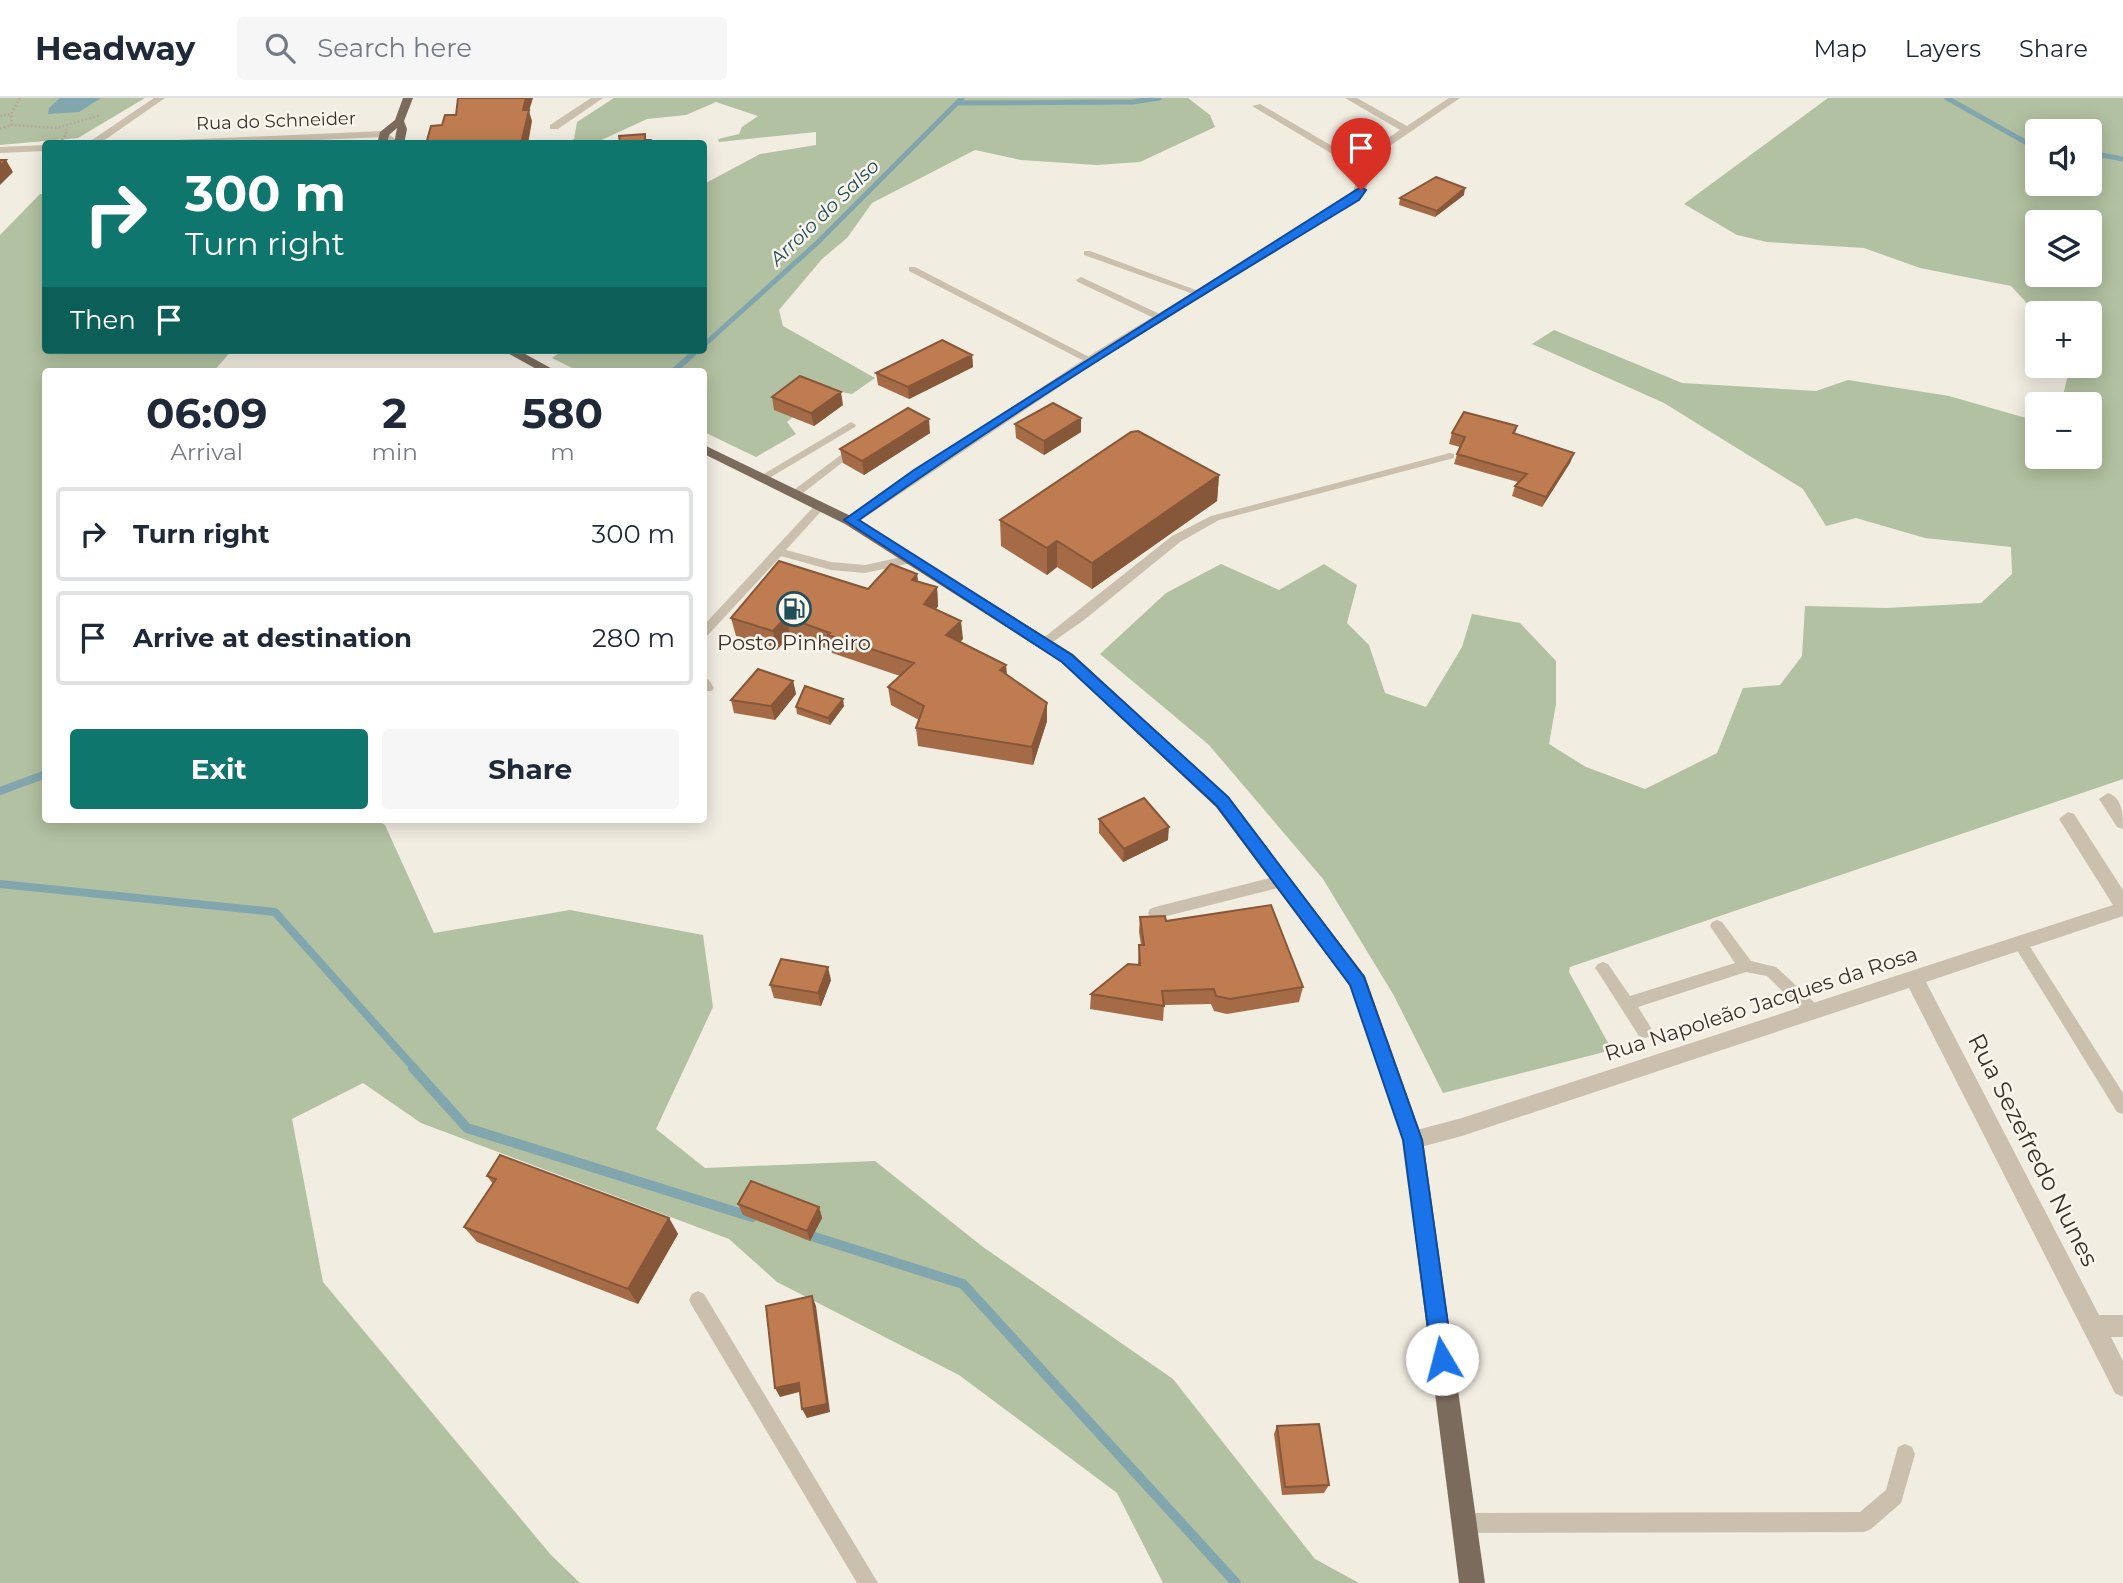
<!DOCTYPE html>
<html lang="en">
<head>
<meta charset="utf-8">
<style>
	:root { --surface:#fff; --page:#f6f6f7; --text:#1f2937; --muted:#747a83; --line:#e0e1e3; --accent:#0f766e }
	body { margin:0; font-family:Montserrat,sans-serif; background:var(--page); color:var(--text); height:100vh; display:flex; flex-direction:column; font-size:26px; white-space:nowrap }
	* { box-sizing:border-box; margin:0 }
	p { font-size:23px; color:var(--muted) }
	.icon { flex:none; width:38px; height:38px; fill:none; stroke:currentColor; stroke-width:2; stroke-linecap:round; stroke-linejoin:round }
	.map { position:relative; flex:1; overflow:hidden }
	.sheet { position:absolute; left:42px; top:270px; width:665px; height:455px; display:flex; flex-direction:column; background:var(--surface); border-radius:7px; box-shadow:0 4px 18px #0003 }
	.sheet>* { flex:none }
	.banner { position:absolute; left:42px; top:42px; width:665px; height:214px; border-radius:7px; box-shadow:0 4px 18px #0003; background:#0f766e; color:#fff; overflow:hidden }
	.tools { position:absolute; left:2025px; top:21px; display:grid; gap:14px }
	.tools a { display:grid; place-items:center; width:77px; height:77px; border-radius:7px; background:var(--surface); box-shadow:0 4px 18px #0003; font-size:35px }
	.pin { position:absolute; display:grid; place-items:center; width:60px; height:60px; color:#fff; margin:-72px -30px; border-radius:50% 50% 50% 0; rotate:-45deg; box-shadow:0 0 7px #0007 }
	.pin .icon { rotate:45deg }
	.me { position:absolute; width:77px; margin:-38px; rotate:352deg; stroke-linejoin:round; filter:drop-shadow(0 0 5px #0008) }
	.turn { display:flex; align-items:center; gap:24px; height:147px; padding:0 28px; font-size:32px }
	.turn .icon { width:91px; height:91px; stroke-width:2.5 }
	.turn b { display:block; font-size:49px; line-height:60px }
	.then { display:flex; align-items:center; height:66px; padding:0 28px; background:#0003; gap:14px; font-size:26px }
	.eta { display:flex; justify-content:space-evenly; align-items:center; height:119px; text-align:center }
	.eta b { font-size:42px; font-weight:700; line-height:49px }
	.action { display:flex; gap:14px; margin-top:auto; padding:14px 28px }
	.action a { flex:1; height:80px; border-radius:7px; background:var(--accent); color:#fff; font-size:28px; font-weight:700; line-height:80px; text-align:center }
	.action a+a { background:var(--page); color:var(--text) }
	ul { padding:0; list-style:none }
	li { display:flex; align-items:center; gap:21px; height:94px; margin:0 14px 10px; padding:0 14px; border:4px solid var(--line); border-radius:7px }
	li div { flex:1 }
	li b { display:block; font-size:26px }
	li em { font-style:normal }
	header { display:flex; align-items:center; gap:42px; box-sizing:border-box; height:98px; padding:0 35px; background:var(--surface); border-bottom:2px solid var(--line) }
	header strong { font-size:33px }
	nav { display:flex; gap:38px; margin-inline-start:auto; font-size:24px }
	.search { width:490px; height:63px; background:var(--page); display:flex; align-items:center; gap:18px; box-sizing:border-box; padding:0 24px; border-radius:7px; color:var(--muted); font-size:26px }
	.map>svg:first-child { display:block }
	.green { fill:#b2c1a1; fill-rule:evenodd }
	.water { fill:#81a6ae }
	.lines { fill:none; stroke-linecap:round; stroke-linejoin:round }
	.stream-far3 { stroke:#81a6ae; stroke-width:5 }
	.stream-far2 { stroke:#81a6ae; stroke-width:6 }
	.stream-far1 { stroke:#81a6ae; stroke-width:8 }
	.stream { stroke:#81a6ae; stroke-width:10 }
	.path { stroke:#b6a997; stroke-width:2.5; stroke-dasharray:2 2; stroke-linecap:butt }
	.service { fill:#cbbfad; fill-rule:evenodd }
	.minor { fill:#cbbfad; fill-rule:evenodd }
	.tertiary { fill:#cbbfad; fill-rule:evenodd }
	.primary { fill:#7a6b5d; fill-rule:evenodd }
	.wall { fill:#a56b46 }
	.shaded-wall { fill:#865739 }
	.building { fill:#c07c51; stroke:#865739; stroke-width:2 }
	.route { fill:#1a73e8; stroke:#114b97; stroke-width:2 }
	.labels { text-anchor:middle; stroke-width:5; stroke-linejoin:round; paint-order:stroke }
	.far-street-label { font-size:18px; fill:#39322b; stroke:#faf6ee }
	.far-water-label { font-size:19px; font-style:italic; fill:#224e59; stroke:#faf6ee }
	.poi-label { font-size:21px; fill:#39322b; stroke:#faf6ee }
	.street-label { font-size:21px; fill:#39322b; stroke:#faf6ee }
	.near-street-label { font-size:24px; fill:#39322b; stroke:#faf6ee }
</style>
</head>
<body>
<header>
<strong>Headway</strong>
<div class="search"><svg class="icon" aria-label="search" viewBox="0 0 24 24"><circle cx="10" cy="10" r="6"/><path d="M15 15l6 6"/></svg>Search here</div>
<nav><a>Map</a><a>Layers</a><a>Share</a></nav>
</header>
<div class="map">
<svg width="2123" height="1485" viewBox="0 0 2123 1485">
	<rect width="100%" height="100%" fill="#f2ede1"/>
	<!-- green -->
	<path class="green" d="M0,0H145L78,40L0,47Z
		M614,0H1188L1210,17L1215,29L1140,64L1097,67L1021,62L975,52L872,105L847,140L822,161L779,212L783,228L875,280L852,296L826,291L787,324L796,336L756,359L704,334V273H578L552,260L563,252H704V86L760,56L816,47V34L719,44L718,41L739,36L742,29L758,18L716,4L686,17L647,21L595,45H566L574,41L577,24Z
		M1828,0H2123V681L1570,869L1569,874L1612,952L1443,995L1393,896L1323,781L1209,647L1100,556L1166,495L1221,466L1279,492L1324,466L1357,487L1347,525L1369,547L1385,595L1426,609L1462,549L1472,516L1520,525L1556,563V606L1549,646L1586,669L1645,691L1717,655L1743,590L1780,587L1802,558L1805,508L1886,510L1981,505L2012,476L2011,449L1925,440L1856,420L1826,428L1803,391L1664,305L1532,246L1554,232L1682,285L1816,293L1848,282L1949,298L2037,323V359H2090V306H2061L2070,268H2090V215L2037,216L2011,188L1920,170L1864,150L1767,144L1737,137L1684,106ZM2090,33V86H2037V33ZM2090,124V177H2037V124Z
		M40,96H45L46,252H232L214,273H46V721H375L385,727L434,835L570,812L703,837L713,909L656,1031L705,1070L875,1063L983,1149L1173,1281L1315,1461L1359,1485H1163L1117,1395L959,1277L777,1184L729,1141L421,1025L363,985L292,1021L323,1184L551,1457L580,1485H0V137Z"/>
	<!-- water -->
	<path class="water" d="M60,0H101L79,14L48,16L49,10Z"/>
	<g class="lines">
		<!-- stream-far3 -->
		<path class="stream-far3" d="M1947,0L2027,45L2037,47
			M957,5L1133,4L1159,0
			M2090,55L2123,61
			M704,247L817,145L962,0"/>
		<!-- stream-far2 -->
		<path class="stream-far2" d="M674,273L697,252"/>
		<!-- stream-far1 -->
		<path class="stream-far1" d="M0,693L46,676
			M0,786L275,814L415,971"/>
		<!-- stream -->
		<path class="stream" d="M413,970L467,1030L752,1119
			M805,1136L963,1186L1236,1485"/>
		<!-- path -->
		<path class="path" d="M20,0L11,16L12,27L57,30L101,17
			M0,18L11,16
			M0,31L12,27
			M59,45L66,37V31"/>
		<!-- service -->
		<path class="service" d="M1084,153H1090L1204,195L1196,197L1084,157Z
			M909,169H915L1097,263L1088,265L909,173Z
			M1081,179L1164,218L1166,220L1158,222L1078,184L1076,182Z
			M851,324L856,327L855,329L766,382H758L757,380Z
			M857,345L862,348L861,350L799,398H791V394Z
			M1450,355L1454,356V360L1219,422L1180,444L1084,522L1047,548L1043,549L1037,545L1172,438L1211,418Z
			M820,405L824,406V410L786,452L831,464L865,467L911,457L917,461L911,465L865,475L831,472L781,458L708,537L704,538V527L816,406Z
			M704,580C710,581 711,585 714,590L712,593H704Z
			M1282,777L1287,779L1289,783L1287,787L1282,789L1155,821L1150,819L1148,815L1150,811L1155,809Z
			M1717,822L1722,824L1751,863L1776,869L1817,907L1820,912L1817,917L1812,919L1807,917L1767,878L1746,874L1638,909L1653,933L1651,938L1645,940L1639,938L1598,874L1595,870L1598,866L1603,864L1608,866L1630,898L1735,865L1710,828L1712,824Z
			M2020,839L2025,841L2123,995V1016L2117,1014L2015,849L2013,845L2015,841Z
			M698,1193L704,1196L878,1485H857L692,1208L689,1202L692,1196Z
			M1905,1346L1912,1349L1915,1356L1901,1405L1871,1431L1864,1434L1464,1435L1457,1432L1454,1425L1457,1418L1464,1415L1860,1414L1886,1392L1898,1349Z"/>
		<!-- minor -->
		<path class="minor" d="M154,0H165L99,46H86Z
			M591,0H603L558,31H550V27Z
			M1345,0H1357L1407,28L1449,0H1460L1375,58L1366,92L1359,102L1104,259L855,426H845V420L1095,254L1351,98L1361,73L1252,8L1260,6L1363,66L1366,55L1400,32Z
			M2108,695C2123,700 2123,717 2123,731L2117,729L2099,701Z
			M2068,714L2074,716L2123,792V818L1926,884L2099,1217H2123V1239H2111L2123,1263V1299L2115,1295L1909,890L1462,1038L1413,1051L1406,1049L1403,1042L1406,1035L1413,1033L1462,1020L2113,807L2059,721Z"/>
		<!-- tertiary -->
		<path class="tertiary" d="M384,33L402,46H390L382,39L235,46H148L153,43Z
			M46,47V53L0,55V49Z"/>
		<!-- primary -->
		<path class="primary" d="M403,0H413L404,23L407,31L404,46H394L397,30L389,37L387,46H377L380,34L395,22Z
			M502,252H518L556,273H540Z
			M704,347L855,420L1073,556L1228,699L1365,878L1423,1042L1485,1485H1459L1403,1042L1350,888L1216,709L1061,564L845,426L704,356Z"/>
	</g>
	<!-- wall -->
	<path class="wall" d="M1464,97L1435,119L1399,107L1400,100Z
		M972,257L973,269L909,301L878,287L876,275Z
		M772,299L843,307L814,328L774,312Z
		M1015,326L1081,334L1044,357L1016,340Z
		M1517,328L1515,336L1574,355L1570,365L1542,409L1512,398L1515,388L1518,384L1454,366L1457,356L1460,349L1449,346L1452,335Z
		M930,335L864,377L843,365L840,351Z
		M1219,377L1217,403L1092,491L1057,469L1047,477L1001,448L1000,422Z
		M917,476L918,484L937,489L938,508L936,511L963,541L960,544L1006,567L1007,576L1047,623L1033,667L918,648L916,630L919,622L891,607L888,589L900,578L832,555L831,552L790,537L777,552L736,538L731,520L868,491Z
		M793,583L796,596L775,622L734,615L731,602Z
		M844,608L830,627L797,616L796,609Z
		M1099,721L1168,742L1123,764L1099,735Z
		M1140,819L1166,823L1303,889L1299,904L1227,916L1214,913L1211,906L1164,907L1163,923L1090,911L1091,896L1138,867L1139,847H1141L1139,834Z
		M831,882L821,908L774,900L770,887Z
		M487,1078L669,1120L678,1136L638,1206L477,1144L464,1129L493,1086Z
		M738,1106L819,1109L822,1120L810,1143L743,1117Z
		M1277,1328L1329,1387L1324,1395L1282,1397L1274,1336Z"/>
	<!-- shaded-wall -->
	<path class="shaded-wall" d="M526,0H533L529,13L532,23L528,46H521L523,12Z
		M6,62L13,74L0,87V68Z
		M1465,90L1464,97L1435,119L1437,113Z
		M972,257L973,269L909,301L908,289Z
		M841,294L843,307L814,328L811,315Z
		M1081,320V334L1044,357V343Z
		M929,321L930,335L864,377L862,363Z
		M1574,355L1570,365L1542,409L1546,399Z
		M1219,377L1217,403L1092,491V465Z
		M1057,443V469L1047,477V450Z
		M917,476L919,494L912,482Z
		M937,489L938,508L926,524L924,506Z
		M786,519L790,537L777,552L773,533Z
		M961,523L963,541L948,555L946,537Z
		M1006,567L1007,585L1000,572Z
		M793,583L796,596L775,622L771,608Z
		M843,601L844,608L830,627L828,620Z
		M1047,605V623L1033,667L1032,649Z
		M1169,729L1168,742L1123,764L1124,751Z
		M828,869L831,882L821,908L818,895Z
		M819,1109L822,1120L810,1143L807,1133Z
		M669,1120L678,1136L638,1206L628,1191Z
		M812,1198L816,1208L830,1314L807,1320L802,1311Z
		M799,1285L803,1293L780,1299L775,1290Z"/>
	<!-- building -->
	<path class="building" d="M458,0H526L523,12H529L521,46H426L431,28L442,27L445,17H456Z
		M645,36V42H651L655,46H604L620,44L619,38Z
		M0,62H6L0,68Z
		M1436,79L1465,90L1437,113L1400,100Z
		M942,242L972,257L908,289L876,275Z
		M800,278L841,294L811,315L772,299Z
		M1053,305L1081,320L1044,343L1015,326Z
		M908,310L929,321L862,363L840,351Z
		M1464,314L1517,328L1513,335L1574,355L1546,399L1515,388L1527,376L1457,356L1465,339L1452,335Z
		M1138,333L1219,377L1092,465L1057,443L1047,450L1000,422L1131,334Z
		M779,463L868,491L891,466L917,476L912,482L937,489L924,506L961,523L946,537L1006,567L1000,572L1047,605L1032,649L916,630L924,608L888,589L914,565L828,537L830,535L786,519L773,533L731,520Z
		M758,571L793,583L771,608L731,602Z
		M805,588L843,601L828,620L796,609Z
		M1144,700L1169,729L1124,751L1099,721Z
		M1271,807L1303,889L1230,901L1216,898L1214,891L1162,893L1164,908L1091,896L1128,866L1140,867L1139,847H1144L1140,819L1165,818L1166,823Z
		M781,861L828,869L818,895L770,887Z
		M500,1057L669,1120L628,1191L464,1129L496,1081L487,1078Z
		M751,1083L819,1109L807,1133L738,1106Z
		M812,1198L827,1306L802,1311L799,1285L775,1290L766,1208Z
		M1319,1326L1329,1387L1285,1389L1277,1328Z"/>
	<!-- route -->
	<path class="route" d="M1361,89L1366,92L1359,102C1190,204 1020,308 859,422L1072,557L1228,699L1364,879L1422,1042L1453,1261L1450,1268L1442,1271L1435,1268L1432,1261L1403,1042L1350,887L1217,708L1062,564L844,422L914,372Z"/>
	<!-- icons -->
	<defs>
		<g id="fuel-ring" transform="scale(1.75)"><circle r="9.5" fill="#faf6ee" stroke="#224e59" stroke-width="1.5"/><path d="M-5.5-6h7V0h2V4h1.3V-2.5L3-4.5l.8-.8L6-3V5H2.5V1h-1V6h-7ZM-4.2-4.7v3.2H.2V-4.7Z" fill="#224e59"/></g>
	</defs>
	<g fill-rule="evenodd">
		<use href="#fuel-ring" x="794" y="511"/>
	</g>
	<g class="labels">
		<!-- far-street labels -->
		<g class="far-street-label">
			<text transform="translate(276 23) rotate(-2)" y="6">Rua do Schneider</text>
		</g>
		<!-- far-water labels -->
		<g class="far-water-label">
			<text transform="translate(824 114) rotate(-44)" y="7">Arroio do Salso</text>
		</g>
		<!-- poi labels -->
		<g class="poi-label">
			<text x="794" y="552">Posto Pinheiro</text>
		</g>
		<!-- street labels -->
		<g class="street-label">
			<text transform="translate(1761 906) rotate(-18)" y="7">Rua Napoleão Jacques da Rosa</text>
		</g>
		<!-- near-street labels -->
		<g class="near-street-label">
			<text transform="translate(2033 1052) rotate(63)" y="8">Rua Sezefredo Nunes</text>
		</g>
	</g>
</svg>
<div class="tools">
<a><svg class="icon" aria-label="sound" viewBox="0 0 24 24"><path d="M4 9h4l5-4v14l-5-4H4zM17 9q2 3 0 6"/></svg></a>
<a><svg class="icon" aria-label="layers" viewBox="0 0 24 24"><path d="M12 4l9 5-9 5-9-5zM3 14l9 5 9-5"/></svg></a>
<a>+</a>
<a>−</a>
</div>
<div class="pin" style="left:1361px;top:92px;background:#d93025"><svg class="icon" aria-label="arrive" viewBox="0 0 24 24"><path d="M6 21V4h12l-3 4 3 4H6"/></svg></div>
<svg class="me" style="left:1442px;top:1261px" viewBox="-20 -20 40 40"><circle r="19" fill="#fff"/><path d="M0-13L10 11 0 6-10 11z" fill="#1a73e8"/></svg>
<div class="banner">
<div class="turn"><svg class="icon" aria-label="right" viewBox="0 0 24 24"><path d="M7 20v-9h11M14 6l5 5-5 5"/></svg><div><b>300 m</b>Turn right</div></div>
<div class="then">Then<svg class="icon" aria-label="arrive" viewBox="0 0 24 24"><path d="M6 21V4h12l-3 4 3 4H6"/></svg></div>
</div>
<section class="sheet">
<div class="eta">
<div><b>06:09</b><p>Arrival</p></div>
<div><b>2</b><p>min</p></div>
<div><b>580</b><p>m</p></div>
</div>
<ul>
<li><svg class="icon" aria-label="right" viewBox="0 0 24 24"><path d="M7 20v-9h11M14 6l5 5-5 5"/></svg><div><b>Turn right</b></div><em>300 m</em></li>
<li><svg class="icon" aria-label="arrive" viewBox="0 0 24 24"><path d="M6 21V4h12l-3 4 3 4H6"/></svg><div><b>Arrive at destination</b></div><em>280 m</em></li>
</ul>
<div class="action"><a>Exit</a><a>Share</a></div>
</section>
</div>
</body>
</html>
